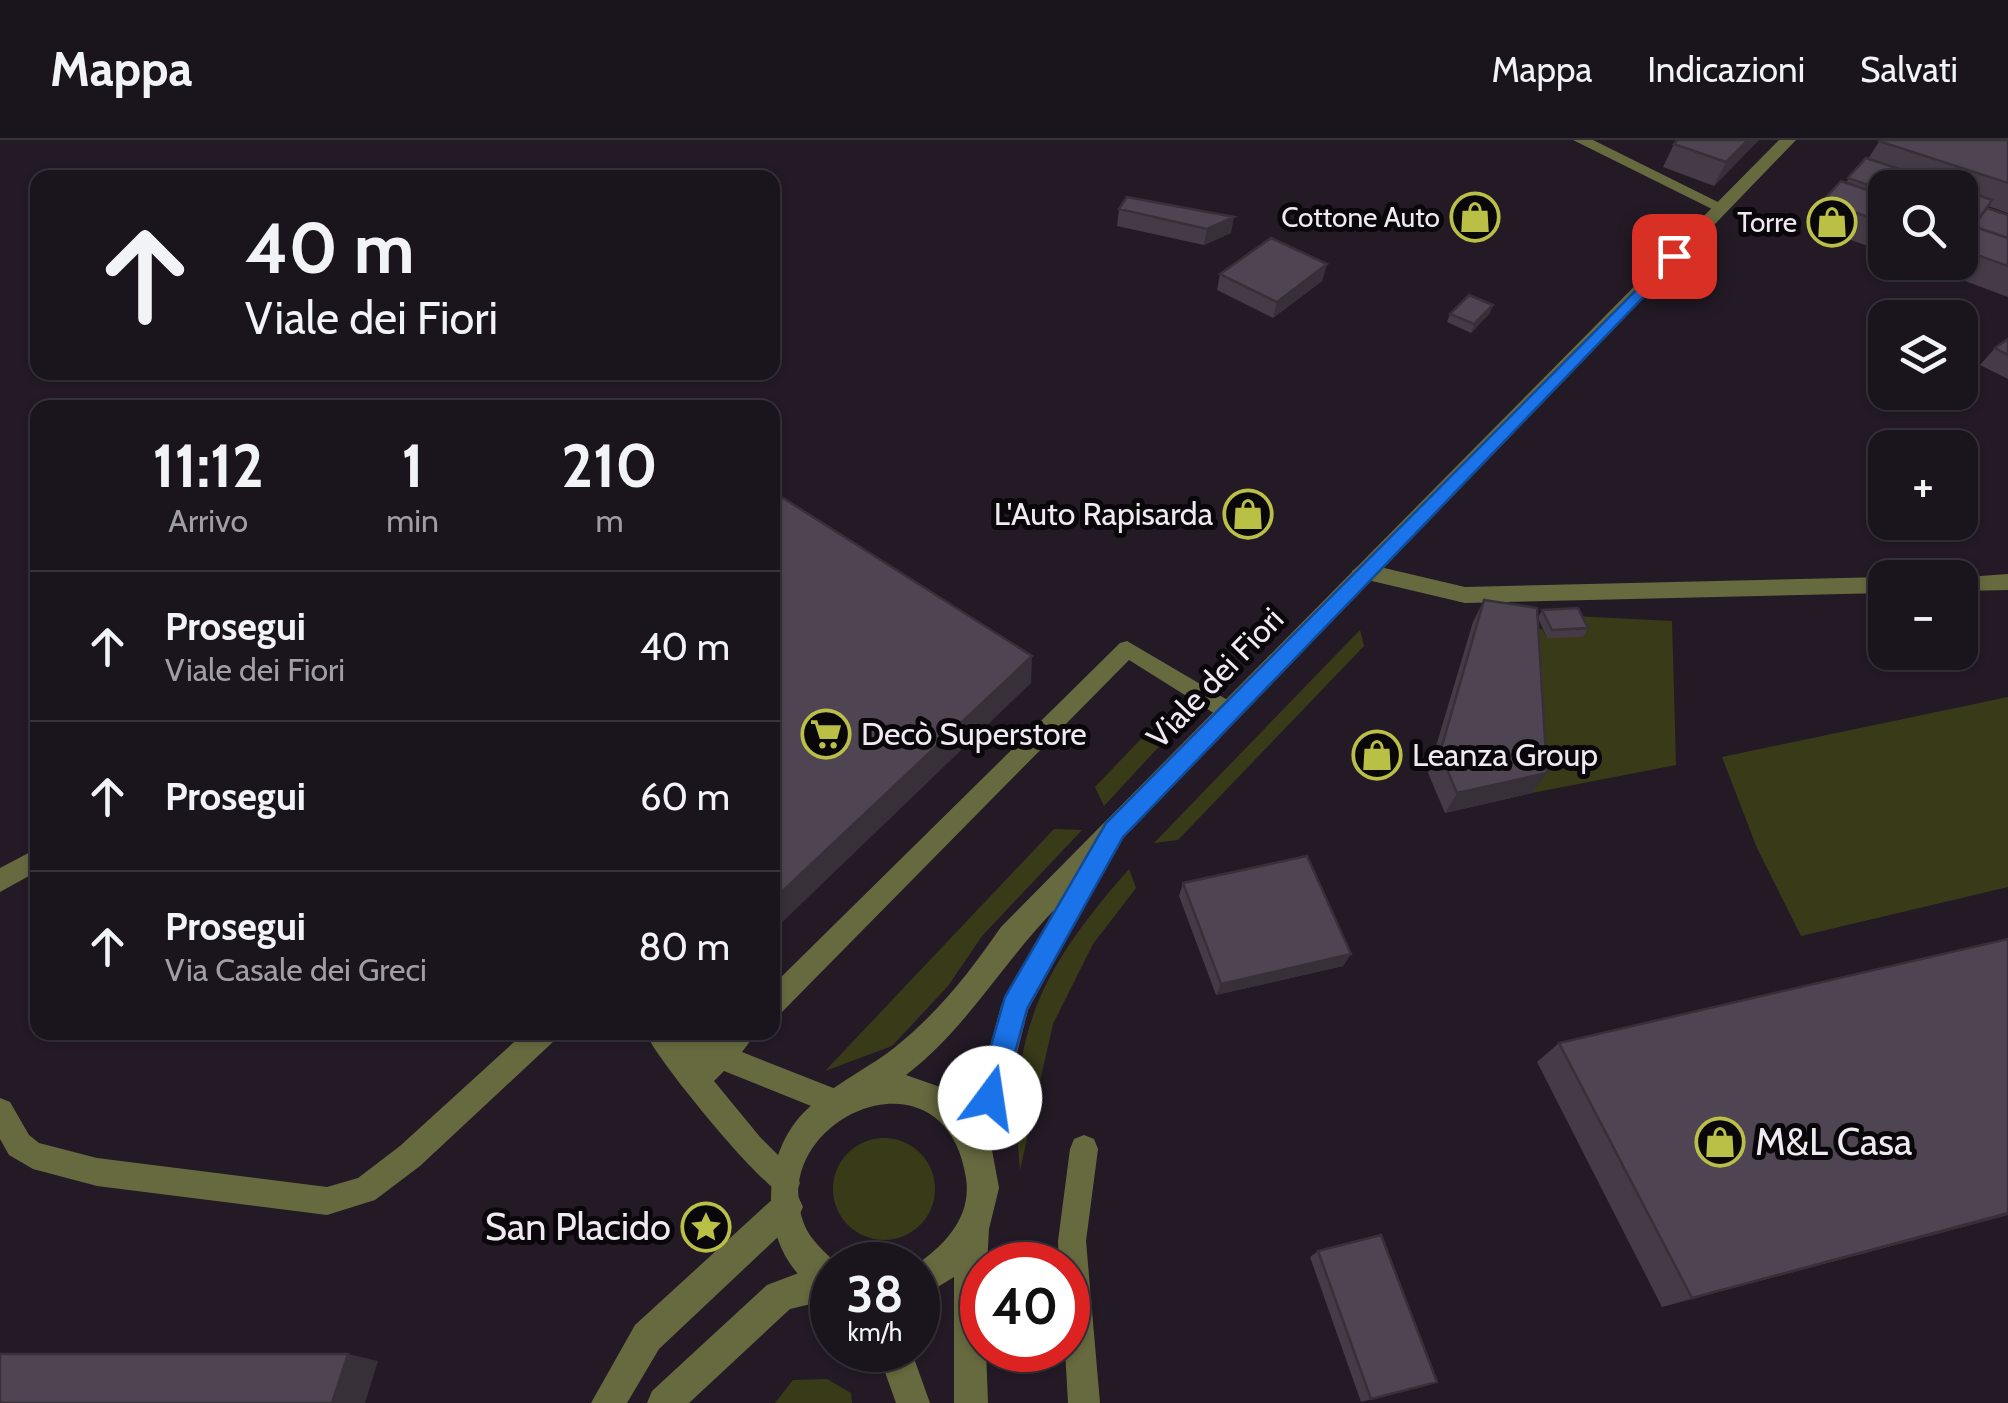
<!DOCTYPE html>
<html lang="it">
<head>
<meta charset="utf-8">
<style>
	:root { --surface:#1a141c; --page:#272129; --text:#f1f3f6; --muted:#9f9ea3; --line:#38333b }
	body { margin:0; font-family:Cabin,sans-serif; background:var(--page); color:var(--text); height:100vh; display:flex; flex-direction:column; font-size:38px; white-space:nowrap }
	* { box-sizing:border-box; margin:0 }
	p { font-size:32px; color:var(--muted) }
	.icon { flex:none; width:55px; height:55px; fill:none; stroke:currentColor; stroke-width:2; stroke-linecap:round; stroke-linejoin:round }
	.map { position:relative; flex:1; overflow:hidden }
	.panel { position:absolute; left:30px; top:260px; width:750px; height:640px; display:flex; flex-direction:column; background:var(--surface); border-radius:20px; box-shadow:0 2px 8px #0004,0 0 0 2px var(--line) }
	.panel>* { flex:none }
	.banner { position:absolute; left:30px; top:30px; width:750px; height:210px; border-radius:20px; box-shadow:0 2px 8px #0004,0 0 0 2px var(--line); background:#1a141c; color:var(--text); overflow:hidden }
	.controls { position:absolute; left:1868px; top:30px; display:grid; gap:20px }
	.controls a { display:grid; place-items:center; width:110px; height:110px; border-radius:20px; background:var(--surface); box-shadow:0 2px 8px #0004,0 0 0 2px var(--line); font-size:50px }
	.speed { position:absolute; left:810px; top:1102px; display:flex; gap:20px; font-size:50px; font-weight:700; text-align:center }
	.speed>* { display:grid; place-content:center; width:130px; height:130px; border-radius:50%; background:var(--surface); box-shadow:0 2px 8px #0004,0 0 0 2px var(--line); line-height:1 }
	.speed small { font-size:25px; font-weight:400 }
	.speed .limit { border:15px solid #d22; background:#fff; color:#111 }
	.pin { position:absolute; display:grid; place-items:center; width:85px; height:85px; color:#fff; margin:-42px; border-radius:20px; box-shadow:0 5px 15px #0006 }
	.me { position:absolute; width:110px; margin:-55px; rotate:14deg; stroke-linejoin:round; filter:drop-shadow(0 0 8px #0008) }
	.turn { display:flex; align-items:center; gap:35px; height:210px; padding:0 50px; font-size:45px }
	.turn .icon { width:130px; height:130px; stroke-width:2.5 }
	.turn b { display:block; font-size:70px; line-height:85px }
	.eta { display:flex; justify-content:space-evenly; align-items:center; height:170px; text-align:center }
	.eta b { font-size:60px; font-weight:700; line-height:70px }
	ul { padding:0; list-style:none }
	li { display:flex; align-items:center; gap:30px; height:150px; padding:0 50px; border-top:2px solid var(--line) }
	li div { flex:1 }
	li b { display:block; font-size:38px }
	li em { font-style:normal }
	header { display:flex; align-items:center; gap:60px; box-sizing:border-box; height:140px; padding:0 50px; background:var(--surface); border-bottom:2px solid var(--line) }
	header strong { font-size:48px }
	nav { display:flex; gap:55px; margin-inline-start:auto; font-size:35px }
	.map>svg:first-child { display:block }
	.green { fill:#393b18 }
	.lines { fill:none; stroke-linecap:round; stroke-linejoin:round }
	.service { fill:#676a3f; fill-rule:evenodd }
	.minor { fill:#676a3f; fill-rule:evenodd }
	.tertiary { fill:#676a3f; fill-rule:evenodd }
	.wall { fill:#443b47 }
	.shaded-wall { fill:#373039 }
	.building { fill:#4f4552; stroke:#373039; stroke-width:2.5 }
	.route { fill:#1a73e8; stroke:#114b97; stroke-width:2.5 }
	.labels { text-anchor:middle; stroke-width:10; stroke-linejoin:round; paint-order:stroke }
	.far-poi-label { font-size:28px; fill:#efe9f1; stroke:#0a070b; text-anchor:end }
	.poi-label { font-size:32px; fill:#efe9f1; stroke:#0a070b; text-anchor:start }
	.street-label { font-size:32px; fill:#efe9f1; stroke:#0a070b }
	.near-poi-label { font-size:38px; fill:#efe9f1; stroke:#0a070b; text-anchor:start }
</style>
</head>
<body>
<header>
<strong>Mappa</strong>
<nav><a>Mappa</a><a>Indicazioni</a><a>Salvati</a></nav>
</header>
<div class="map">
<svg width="2008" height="1263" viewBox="0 0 2008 1263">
	<rect width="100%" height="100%" fill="#231a26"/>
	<!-- green -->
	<path class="green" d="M1573,476L1672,481L1676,625L1532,653L1524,491L1542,489L1547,498Z
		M1360,490L1364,506L1178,700L1154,703Z
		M2008,557V747L1801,796L1757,708L1722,617Z
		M1163,576L1179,585L1104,666L1095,647Z
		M1054,689L1082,690L982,796L948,846L892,906L825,931Z
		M1129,729L1136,748L1093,804L1053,884L1020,1030C1006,895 1042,828 1129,729Z
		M833 1049a51 51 0 1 1 102 0a51 51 0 1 1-102 0Z
		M827,1239L851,1253L852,1263H775L793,1240Z"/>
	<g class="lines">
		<!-- service -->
		<path class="service" d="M1127,501L1236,565L1239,571L1236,577H1220L1129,520L781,873L772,876V846L1120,503Z
			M38,708V731L0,752V728Z
			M525,892H558L554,901L420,1026L375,1060L327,1075L97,1046L33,1029L9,1015L0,999V958L10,962L29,995L39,1003L97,1018L327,1047L358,1038L400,1006Z
			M645,892H702L718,900L725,892H757L742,912L846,953L850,963L846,973L836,976L724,931L714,941L760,997L796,1033L800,1043L796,1053L786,1057C760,1046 657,920 645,892Z
			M1084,995L1094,999L1098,1009L1086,1101L1100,1263H1068L1065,1210L1068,1125H1059L1058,1101L1070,1009L1074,999Z"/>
		<!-- minor -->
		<path class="minor" d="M1573,0H1593L1730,68L1716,71Z
			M1363,423L1465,447L1885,437L1887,438L1885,453L1465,463L1355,437L1352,431Z
			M2008,434V450L1960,451V438H1952Z
			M787,1051L798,1056L803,1067L798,1078L659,1209L627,1263H591L635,1185L776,1056Z
			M832,1127V1159L790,1169L689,1263H647L652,1251L767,1145L804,1131Z"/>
		<!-- tertiary -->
		<path class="tertiary" d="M1779,0H1796L1104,718L1107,725L1103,733L1028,870L992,1010L999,1048L989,1089L987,1125H982V1210H986L988,1263H954V1137L918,1159L916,1125C945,1105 972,1077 966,1038C945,899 764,979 804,1084C810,1100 826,1113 838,1125H832V1158C766,1131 755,1041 792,987C815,953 862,933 894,908C937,874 970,832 1001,787ZM1054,770L1001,866L972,973L946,949L906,935C966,889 1002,824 1054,770Z
			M877,1210H911L930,1263H896Z"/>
	</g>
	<!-- wall -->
	<path class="wall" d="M1678,0H1759L1714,46L1663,27L1674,4Z
		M1880,0H2008V73L1988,66L1987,68L2008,75V157L1914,122H1960V48H1885V112L1808,85L1823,61L1845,43L1868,19Z
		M1119,69L1231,93L1204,105L1117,86Z
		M1327,124L1322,141L1273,178L1217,150L1220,134Z
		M1490,173L1471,193L1447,182L1450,174Z
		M2008,199V239L1980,225L1995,208Z
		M1484,460L1538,478L1542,470L1588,488L1583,497L1547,498L1538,478L1532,653L1445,673L1428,633L1473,482Z
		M1183,743L1351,814L1343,826L1216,855L1179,756Z
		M2008,799V1075L1662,1167L1537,922L1559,903Z
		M1318,1111L1437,1242L1361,1262L1310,1117Z"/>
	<!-- shaded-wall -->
	<path class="shaded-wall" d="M1748,0H1759L1714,46L1726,22Z
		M1234,77L1231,93L1204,105L1207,89Z
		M1327,124L1322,141L1273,178L1277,162Z
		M1493,165L1490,173L1471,193L1474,184Z
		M1032,516L1031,543L772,792V761Z
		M1547,633L1532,653L1445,673L1457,653Z
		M1351,814L1343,826L1216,855L1221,844Z
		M2008,1073V1075L1662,1167L1692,1158Z
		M348,1214L378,1221L365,1263H332Z"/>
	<!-- building -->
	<path class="building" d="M1678,0H1748L1726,22L1674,4Z
		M1880,0H2008V43L1879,1Z
		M1866,18L1956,48H1885V51L1848,38Z
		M1841,41L1885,56V83L1823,61Z
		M1960,49L1992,60L1977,82L1960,76Z
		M1127,57L1234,77L1207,89L1119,69Z
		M1987,68L2008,75V98L1973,86Z
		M1960,82L2008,98V126L1960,109Z
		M1271,98L1327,124L1277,162L1220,134Z
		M1469,155L1493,165L1474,184L1450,174Z
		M2008,199V215L1995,208Z
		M772,351L1032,516L772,761Z
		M1484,460L1537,468L1547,633L1457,653L1440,613Z
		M1578,468L1588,488L1552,490L1542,470Z
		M1307,716L1351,814L1221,844L1183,743Z
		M2008,799V1073L1692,1158L1559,903Z
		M1381,1095L1437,1242L1371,1259L1318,1111Z
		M0,1214H348L332,1263H0Z"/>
	<!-- route -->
	<path class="route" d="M1674,112L1681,116L1679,120L1123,697L1027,869L1000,967L990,971L980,967L976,958L1005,857L1106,683Z"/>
	<!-- icons -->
	<defs>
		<g id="shop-ring" transform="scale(2.5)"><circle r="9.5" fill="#0a070b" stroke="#bac046" stroke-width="1.5"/><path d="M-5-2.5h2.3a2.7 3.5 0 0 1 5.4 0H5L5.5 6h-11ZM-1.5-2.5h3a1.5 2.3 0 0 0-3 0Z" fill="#bac046"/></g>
		<g id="supermarket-ring" transform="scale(2.5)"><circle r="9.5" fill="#0a070b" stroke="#bac046" stroke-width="1.5"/><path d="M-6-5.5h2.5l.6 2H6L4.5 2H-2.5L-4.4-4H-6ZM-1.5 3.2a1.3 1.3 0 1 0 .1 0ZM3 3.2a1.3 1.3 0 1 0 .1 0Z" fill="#bac046"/></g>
		<g id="sight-ring" transform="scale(2.5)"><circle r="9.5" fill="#0a070b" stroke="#bac046" stroke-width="1.5"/><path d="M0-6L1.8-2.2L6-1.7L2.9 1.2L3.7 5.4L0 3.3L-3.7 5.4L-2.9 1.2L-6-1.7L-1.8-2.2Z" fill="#bac046"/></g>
	</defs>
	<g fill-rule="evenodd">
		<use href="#shop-ring" x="1475" y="77"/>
		<use href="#shop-ring" x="1832" y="82"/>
		<use href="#shop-ring" x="1248" y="374"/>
		<use href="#supermarket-ring" x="826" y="594"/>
		<use href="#shop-ring" x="1377" y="615"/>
		<use href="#shop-ring" x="1720" y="1002"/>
		<use href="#sight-ring" x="706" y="1087"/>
	</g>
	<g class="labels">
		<!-- far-poi labels -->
		<g class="far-poi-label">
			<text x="1440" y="87">Cottone Auto</text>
			<text x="1797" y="92">Torre</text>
		</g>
		<!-- poi labels -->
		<g class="poi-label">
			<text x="1213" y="385" text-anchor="end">L'Auto Rapisarda</text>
			<text x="861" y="605">Decò Superstore</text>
			<text x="1412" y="626">Leanza Group</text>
		</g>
		<!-- street labels -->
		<g class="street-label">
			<text transform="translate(1215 538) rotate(-46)" y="11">Viale dei Fiori</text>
		</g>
		<!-- near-poi labels -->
		<g class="near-poi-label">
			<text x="1755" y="1015">M&amp;L Casa</text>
			<text x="671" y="1100" text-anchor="end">San Placido</text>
		</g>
	</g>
</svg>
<div class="controls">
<a><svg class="icon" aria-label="search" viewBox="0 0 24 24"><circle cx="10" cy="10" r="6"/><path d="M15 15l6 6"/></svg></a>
<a><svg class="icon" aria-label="layers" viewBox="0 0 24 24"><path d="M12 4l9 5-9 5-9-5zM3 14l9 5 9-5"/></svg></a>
<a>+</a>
<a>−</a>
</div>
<div class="speed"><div>38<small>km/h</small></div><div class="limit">40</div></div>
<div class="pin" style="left:1674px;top:116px;background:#d93025"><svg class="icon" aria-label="arrive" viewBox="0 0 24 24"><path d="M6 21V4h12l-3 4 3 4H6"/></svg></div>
<svg class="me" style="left:990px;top:958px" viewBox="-20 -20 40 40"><circle r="19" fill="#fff"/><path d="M0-13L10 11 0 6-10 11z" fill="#1a73e8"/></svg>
<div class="banner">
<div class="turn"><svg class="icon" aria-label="ahead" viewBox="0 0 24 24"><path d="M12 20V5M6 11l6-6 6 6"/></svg><div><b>40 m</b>Viale dei Fiori</div></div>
</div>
<section class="panel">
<div class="eta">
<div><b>11:12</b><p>Arrivo</p></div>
<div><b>1</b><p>min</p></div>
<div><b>210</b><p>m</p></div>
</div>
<ul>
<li><svg class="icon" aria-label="ahead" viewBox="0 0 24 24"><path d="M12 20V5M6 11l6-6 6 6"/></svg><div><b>Prosegui</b><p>Viale dei Fiori</p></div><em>40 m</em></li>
<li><svg class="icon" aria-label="ahead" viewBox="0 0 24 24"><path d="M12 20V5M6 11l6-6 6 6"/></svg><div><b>Prosegui</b></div><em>60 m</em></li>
<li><svg class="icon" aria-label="ahead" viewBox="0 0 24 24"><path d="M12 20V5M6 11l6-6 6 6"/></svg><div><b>Prosegui</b><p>Via Casale dei Greci</p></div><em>80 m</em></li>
</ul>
</section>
</div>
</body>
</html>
